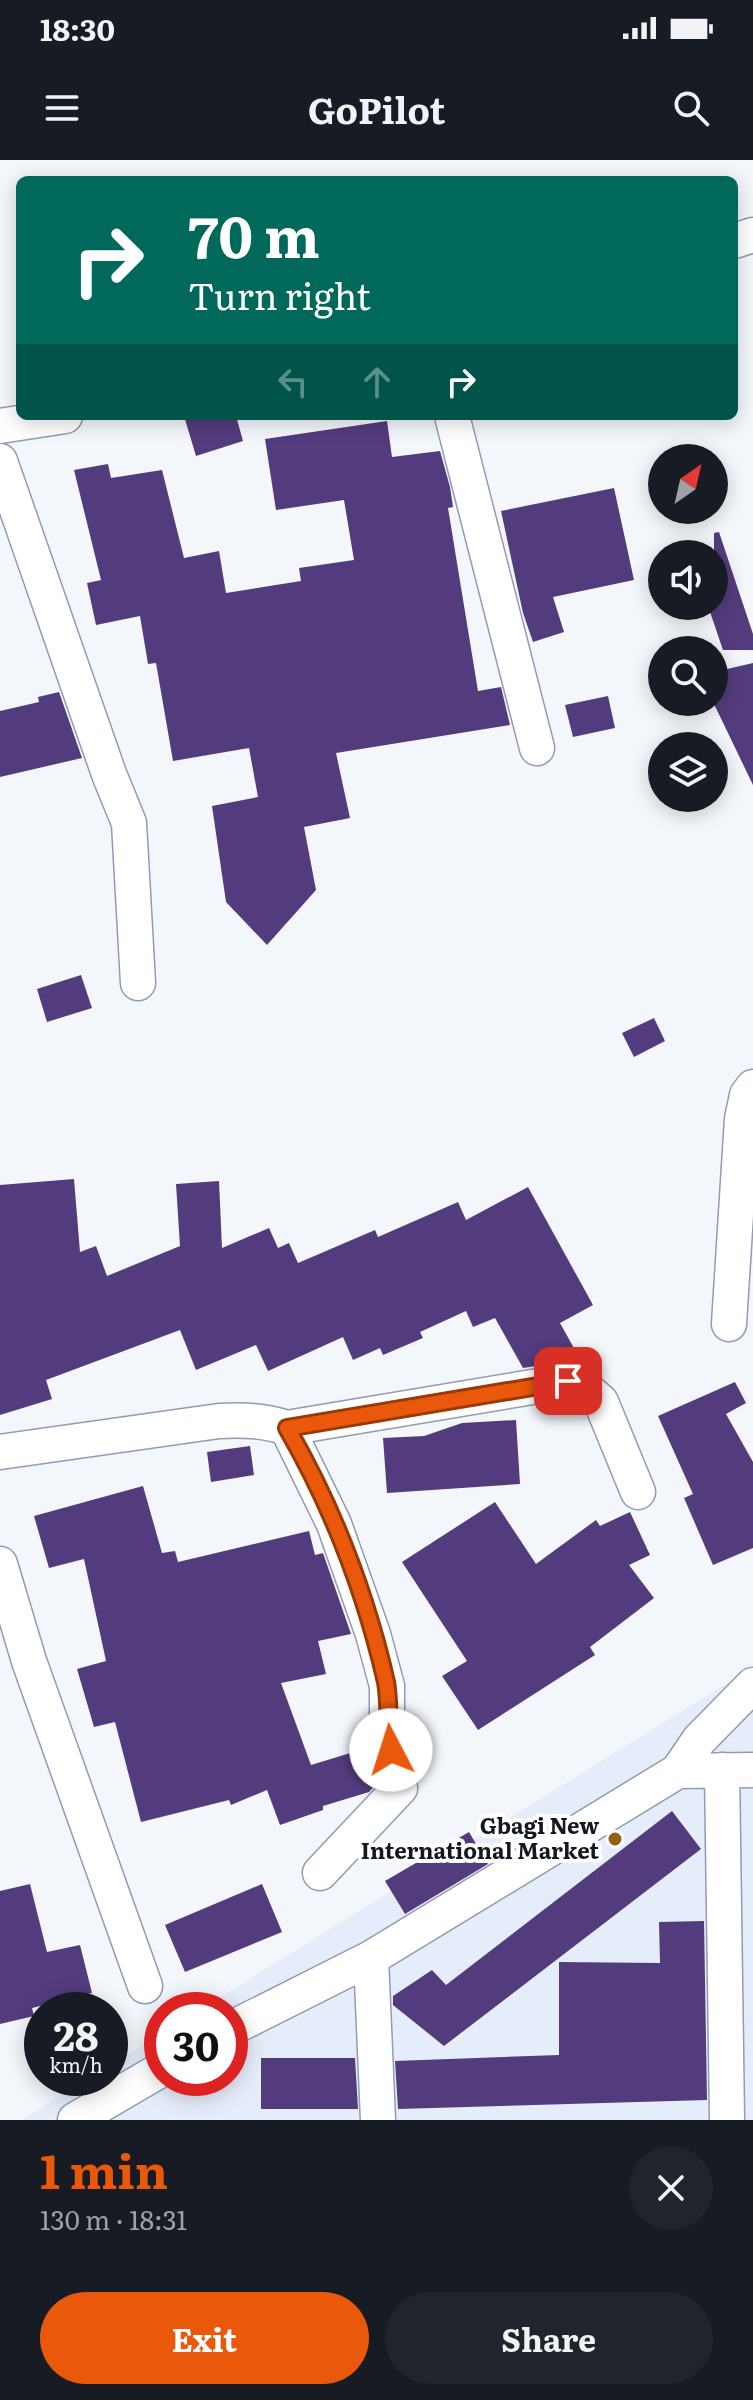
<!DOCTYPE html>
<html lang="en">
<head>
<meta charset="utf-8">
<style>
	:root { --surface:#171b24; --page:#20242c; --text:#f1f3f6; --muted:#9ea1a6; --accent:#ea580c }
	body { margin:0; font-family:Literata,serif; background:var(--page); color:var(--text); height:100vh; display:flex; flex-direction:column; font-size:30px; white-space:nowrap }
	* { box-sizing:border-box; margin:0 }
	p { font-size:26px; color:var(--muted) }
	.icon { flex:none; width:44px; height:44px; fill:none; stroke:currentColor; stroke-width:2; stroke-linecap:round; stroke-linejoin:round }
	.map { position:relative; height:1960px; overflow:hidden }
	.drawer { display:flex; flex-direction:column; background:var(--surface); flex:1 }
	.drawer>* { flex:none }
	.guide { position:absolute; left:16px; top:16px; width:722px; height:244px; border-radius:12px; box-shadow:0 4px 20px #0003; background:#00695c; color:#fff; overflow:hidden }
	.needle { width:52px; rotate:34deg }
	.fabs { position:absolute; left:648px; top:284px; display:grid; gap:16px }
	.fabs a { display:grid; place-items:center; width:80px; height:80px; border-radius:50%; background:var(--surface); box-shadow:0 4px 20px #0003; font-size:40px }
	.speed { position:absolute; left:24px; top:1832px; display:flex; gap:16px; font-size:40px; font-weight:700; text-align:center }
	.speed>* { display:grid; place-content:center; width:104px; height:104px; border-radius:50%; background:var(--surface); box-shadow:0 4px 20px #0003; line-height:1 }
	.speed small { font-size:20px; font-weight:400 }
	.speed .limit { border:12px solid #d22; background:#fff; color:#111 }
	.pin { position:absolute; display:grid; place-items:center; width:68px; height:68px; color:#fff; margin:-34px; border-radius:16px; box-shadow:0 4px 12px #0006 }
	.me { position:absolute; width:88px; margin:-44px; rotate:355deg; stroke-linejoin:round; filter:drop-shadow(0 0 6px #0008) }
	.turn { display:flex; align-items:center; gap:28px; height:168px; padding:0 40px; font-size:36px }
	.turn .icon { width:104px; height:104px; stroke-width:2.5 }
	.turn b { display:block; font-size:56px; line-height:68px }
	.lanes { display:flex; align-items:center; height:76px; padding:0 40px; background:#0003; justify-content:center; gap:40px; direction:ltr }
	.lanes .off { opacity:.35 }
	.round { display:grid; place-items:center; flex:none; width:84px; height:84px; border-radius:42px; background:var(--page) }
	.overview { display:flex; align-items:center; justify-content:space-between; height:136px; padding:0 40px }
	h1 { font-size:48px; font-weight:700; line-height:60px; color:var(--accent) }
	.action { display:flex; gap:16px; margin-top:auto; padding:16px 40px }
	.action a { flex:1; height:92px; border-radius:48px; background:var(--accent); color:#fff; font-size:32px; font-weight:700; line-height:92px; text-align:center }
	.action a+a { background:var(--page); color:var(--text) }
	.status { display:flex; justify-content:space-between; align-items:center; height:56px; padding:0 40px; background:var(--surface); direction:ltr }
	.status svg { height:22px; fill:currentColor }
	header { display:flex; justify-content:space-between; align-items:center; height:104px; padding:0 40px; background:var(--surface); font-size:36px; font-weight:700 }
	.map>svg:first-child { display:block }
	.built { fill:#e6edfa }
	.building { fill:#533c7e }
	.lines { fill:none; stroke-linecap:round; stroke-linejoin:round }
	.minor-casing { stroke:#909cb5; stroke-width:37 }
	.minor { stroke:#fff; stroke-width:34 }
	.route-casing { stroke:#983908; stroke-width:20 }
	.route { stroke:#ea580c; stroke-width:14 }
	.poi-dot { fill:#946114; stroke:#fff; stroke-width:3 }
	.labels { text-anchor:middle; stroke-width:8; stroke-linejoin:round; paint-order:stroke }
	.poi-label { font-size:22px; font-weight:bold; fill:#131720; stroke:#fff; text-anchor:end }
</style>
</head>
<body>
<div class="status"><b>18:30</b><svg viewBox="0 0 49 12"><path d="M0 12V9h3v3zM5 12V6h3v6zM10 12V3h3v9zM15 12V0h3v12zM26 1h20v11H26zM47 4h2v5h-2z"/></svg></div>
<header><svg class="icon" aria-label="menu" viewBox="0 0 24 24"><path d="M4 6h16M4 12h16M4 18h16"/></svg>GoPilot<svg class="icon" aria-label="search" viewBox="0 0 24 24"><circle cx="10" cy="10" r="6"/><path d="M15 15l6 6"/></svg></header>
<div class="map">
<svg width="753" height="1960" viewBox="0 0 753 1960">
	<rect width="100%" height="100%" fill="#f3f6fb"/>
	<!-- built -->
	<path class="built" d="M753,1507V1960H22L90,1918H110V1905L162,1873V1918H230V1850H199Z"/>
	<!-- building -->
	<path class="building" d="M184,256H236L243,281L196,296Z
		M387,261L392,297L440,291L450,327L453,347L448,348L478,531L501,527L510,565L336,593L350,658L304,667L316,730L267,785L226,742L212,646L258,637L249,588L173,601L156,503L148,504L140,456L96,465L87,423L101,420L74,310L108,304L111,318L162,310L184,398L219,391L226,433L301,421L299,408L354,400L344,340L276,350L265,279Z
		M614,328L634,420L553,437L564,472L533,482L523,453L501,351Z
		M719,372L753,474V490H723L708,446H714V373Z
		M753,503V625L714,544V512Z
		M59,532L82,598L0,617V551L39,542L38,537Z
		M608,536L615,568L573,577L565,545Z
		M81,815L92,848L47,862L37,829Z
		M654,858L665,881L634,897L622,873Z
		M74,1019L80,1092L96,1086L107,1116L180,1086L176,1024L219,1021L222,1088L269,1068L278,1088L289,1083L298,1103L375,1070L378,1077L458,1042L466,1060L528,1027L593,1145L560,1163L575,1190L550,1204L523,1208L495,1158L473,1167L466,1151L420,1172L423,1178L383,1195L380,1188L353,1200L343,1177L268,1211L256,1185L196,1210L180,1170L46,1220L52,1239L0,1255V1025Z
		M735,1222L746,1243L726,1254L753,1302V1388L713,1405L684,1338L693,1334L658,1256Z
		M516,1260L520,1324L387,1333L383,1278L424,1276L462,1263Z
		M250,1286L254,1315L211,1322L207,1292Z
		M143,1326L162,1393L175,1391L178,1402L309,1371L315,1395L323,1393L351,1474L318,1481L326,1514L281,1523L311,1605L370,1587L378,1622L369,1632L323,1646V1650L280,1665L267,1630L231,1645L229,1640L141,1662L115,1562L94,1567L77,1509L106,1501L84,1399L49,1408L34,1356Z
		M495,1342L536,1404L596,1360L600,1366L630,1352L650,1395L629,1405L654,1438L590,1487L595,1495L478,1570L442,1516L467,1501L402,1402Z
		M672,1651L701,1689L444,1886L393,1845V1836L432,1810L446,1825Z
		M469,1672L488,1704L405,1754L385,1721Z
		M30,1724L47,1792L80,1785L92,1833L32,1848L34,1856L0,1864V1731Z
		M262,1724L282,1772L185,1812L165,1765Z
		M704,1761L707,1940L398,1949L395,1901L559,1895V1802L660,1803L659,1762Z
		M261,1898H355L358,1949H261Z"/>
	<g class="lines">
		<!-- minor casing -->
		<g class="minor-casing">
			<path id="minor" d="M734,81L753,75
				M452,256L537,588
				M0,266L65,256
				M0,301L109,614L129,663L138,823
				M729,1164L742,959L747,935L753,927
				M287,1268L568,1221L585,1228L601,1242L638,1332
				M0,1292L219,1261C243,1260 264,1260 287,1268L334,1364L373,1474L387,1526V1570L400,1628L320,1713
				M0,1404L29,1501L145,1826
				M722,1610L727,1960
				M678,1611L699,1580L753,1525
				M371,1798L378,1960
				M230,1869L371,1798L678,1611L753,1610
				M75,1960L162,1909"/>
		</g>
		<!-- minor -->
		<use href="#minor" class="minor"/>
	</g>
	<g class="lines">
		<!-- route casing -->
		<g class="route-casing">
			<path id="route" d="M391,1590C387,1568 390,1544 386,1522C366,1435 332,1346 287,1268L568,1221"/>
		</g>
		<!-- route -->
		<use href="#route" class="route"/>
	</g>
	<!-- markers -->
	<circle class="poi-dot" cx="615" cy="1679" r="8"/>
	<g class="labels">
		<!-- poi labels -->
		<g class="poi-label">
			<text x="599" y="1674">Gbagi New<tspan x="599" dy="25">International Market</tspan></text>
		</g>
	</g>
</svg>
<div class="fabs">
<a><svg class="needle" viewBox="-14 -14 28 28"><path d="M0-13l5 13h-10z" fill="#e53935"/><path d="M0 13l5-13h-10z" fill="#9ea1a6"/></svg></a>
<a><svg class="icon" aria-label="sound" viewBox="0 0 24 24"><path d="M4 9h4l5-4v14l-5-4H4zM17 9q2 3 0 6"/></svg></a>
<a><svg class="icon" aria-label="search" viewBox="0 0 24 24"><circle cx="10" cy="10" r="6"/><path d="M15 15l6 6"/></svg></a>
<a><svg class="icon" aria-label="layers" viewBox="0 0 24 24"><path d="M12 4l9 5-9 5-9-5zM3 14l9 5 9-5"/></svg></a>
</div>
<div class="speed"><div>28<small>km/h</small></div><div class="limit">30</div></div>
<div class="pin" style="left:568px;top:1221px;background:#d93025"><svg class="icon" aria-label="arrive" viewBox="0 0 24 24"><path d="M6 21V4h12l-3 4 3 4H6"/></svg></div>
<svg class="me" style="left:391px;top:1590px" viewBox="-20 -20 40 40"><circle r="19" fill="#fff"/><path d="M0-13L10 11 0 6-10 11z" fill="#ea580c"/></svg>
<div class="guide">
<div class="turn"><svg class="icon" aria-label="right" viewBox="0 0 24 24"><path d="M7 20v-9h11M14 6l5 5-5 5"/></svg><div><b>70 m</b>Turn right</div></div>
<div class="lanes"><svg class="icon off" aria-label="left" viewBox="0 0 24 24"><path d="M17 20v-9H6M10 6l-5 5 5 5"/></svg><svg class="icon off" aria-label="ahead" viewBox="0 0 24 24"><path d="M12 20V5M6 11l6-6 6 6"/></svg><svg class="icon" aria-label="right" viewBox="0 0 24 24"><path d="M7 20v-9h11M14 6l5 5-5 5"/></svg></div>
</div>
</div>
<section class="drawer">
<div class="overview"><div><h1>1 min</h1><p>130 m · 18:31</p></div><a class="round"><svg class="icon" aria-label="close" viewBox="0 0 24 24"><path d="M6 6l12 12M18 6L6 18"/></svg></a></div>
<div class="action"><a>Exit</a><a>Share</a></div>
</section>
</body>
</html>
